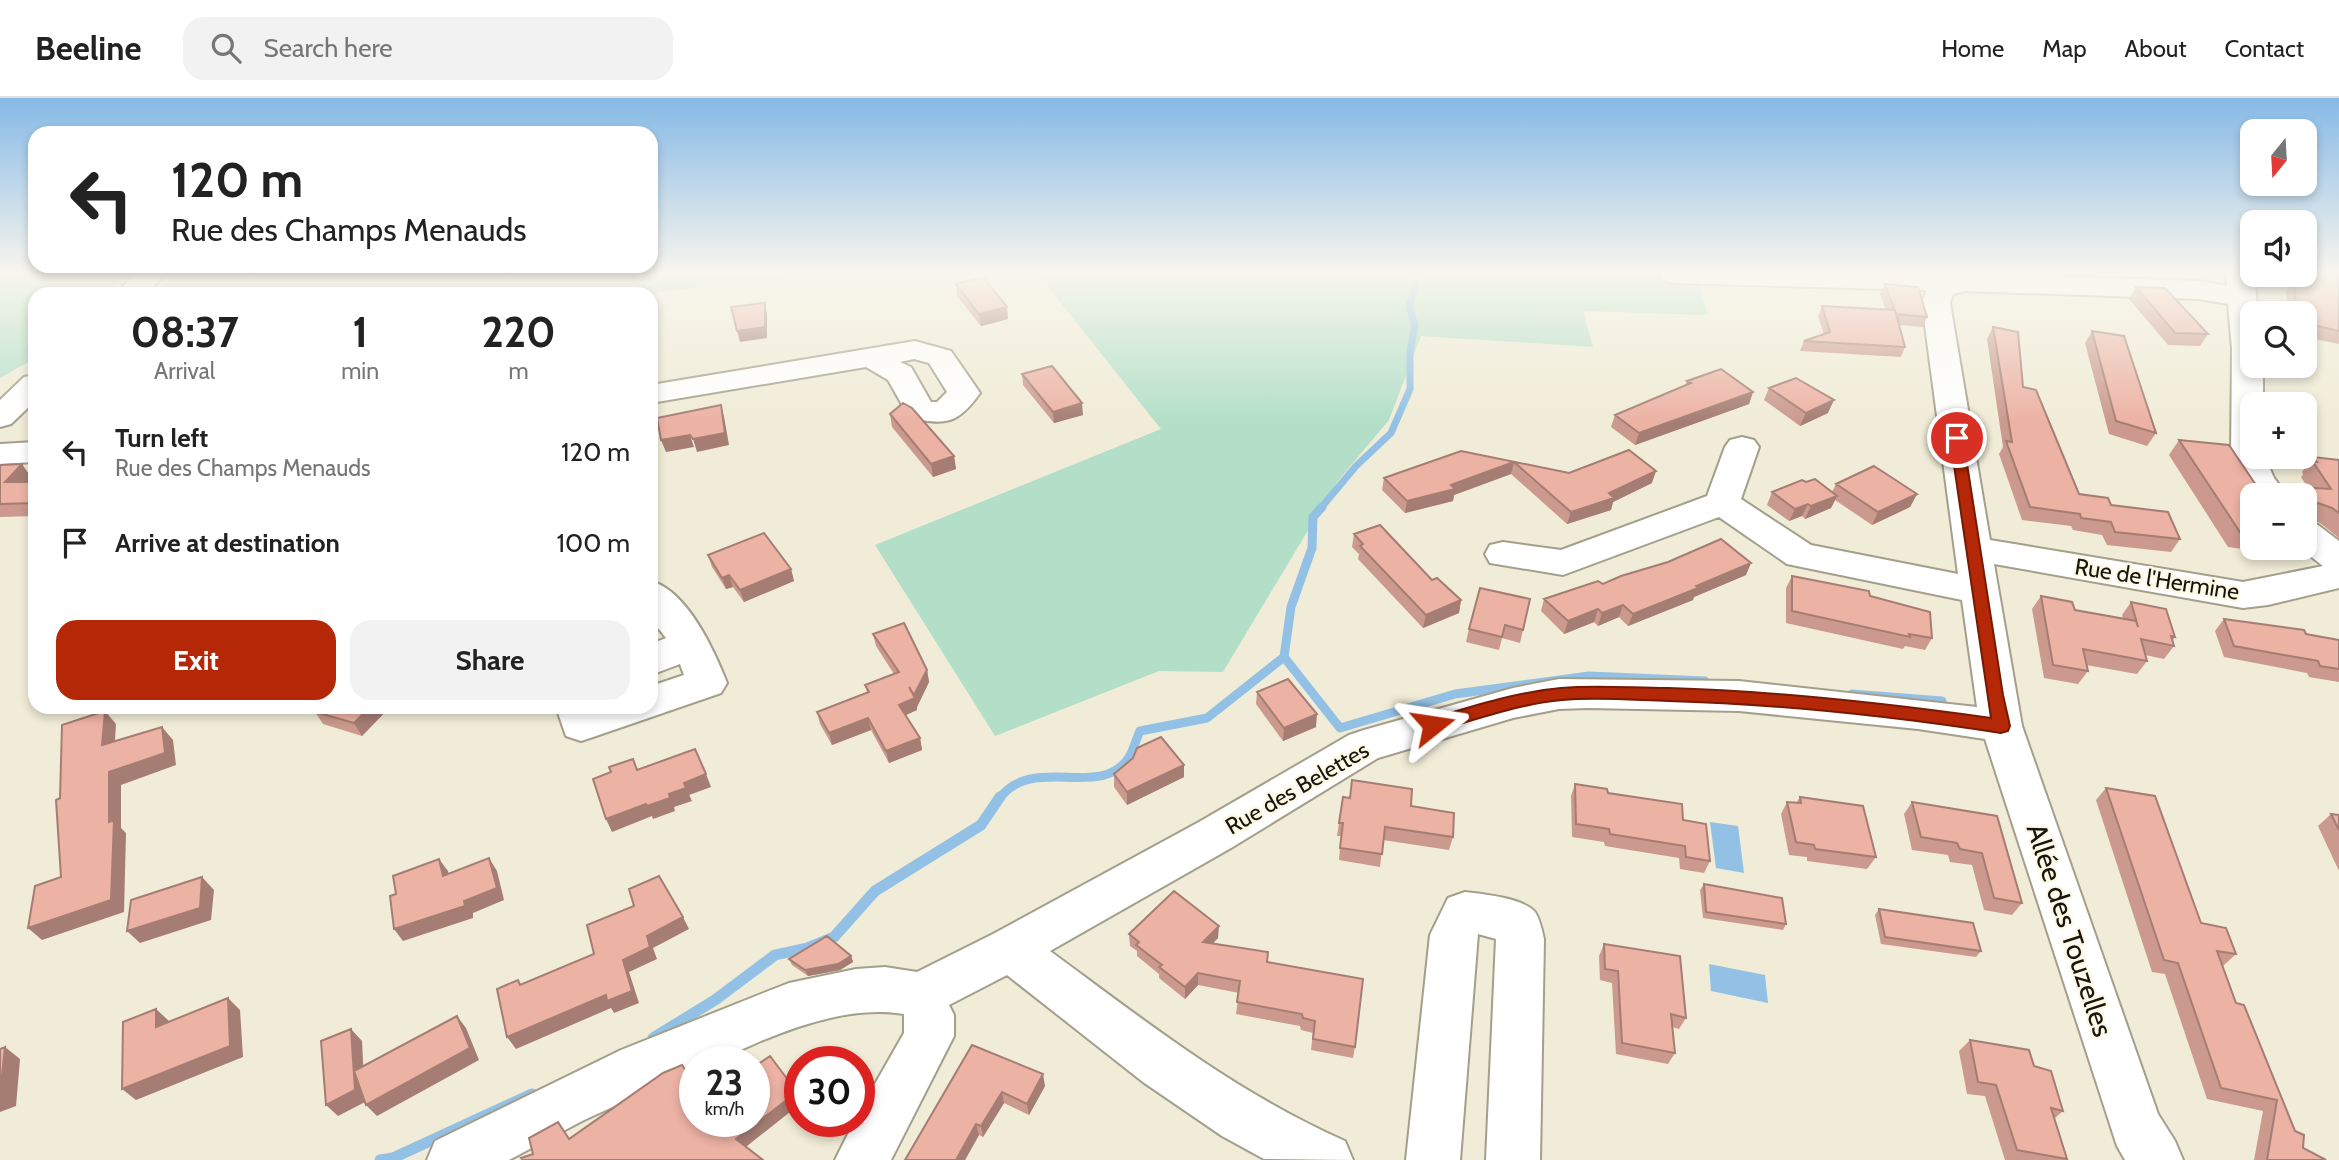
<!DOCTYPE html>
<html lang="en">
<head>
<meta charset="utf-8">
<style>
	:root { --surface:#fff; --page:#f2f2f2; --text:#222; --muted:#767676; --line:#e0e0e0; --accent:#b42807 }
	body { margin:0; font-family:Cabin,sans-serif; background:var(--page); color:var(--text); height:100vh; display:flex; flex-direction:column; font-size:26px; white-space:nowrap }
	* { box-sizing:border-box; margin:0 }
	p { font-size:23px; color:var(--muted) }
	.icon { flex:none; width:38px; height:38px; fill:none; stroke:currentColor; stroke-width:2; stroke-linecap:round; stroke-linejoin:round }
	.map { position:relative; flex:1; overflow:hidden }
	.details { position:absolute; left:28px; top:189px; width:630px; height:427px; display:flex; flex-direction:column; background:var(--surface); border-radius:21px; box-shadow:0 4px 10px #0003 }
	.details>* { flex:none }
	.banner { position:absolute; left:28px; top:28px; width:630px; height:147px; border-radius:21px; box-shadow:0 4px 10px #0003; background:#fff; color:var(--text); overflow:hidden }
	.needle { width:46px; rotate:198deg }
	.controls { position:absolute; left:2240px; top:21px; display:grid; gap:14px }
	.controls a { display:grid; place-items:center; width:77px; height:77px; border-radius:14px; background:var(--surface); box-shadow:0 4px 10px #0003; font-size:35px }
	.speed { position:absolute; left:679px; top:948px; display:flex; gap:14px; font-size:35px; font-weight:700; text-align:center }
	.speed>* { display:grid; place-content:center; width:91px; height:91px; border-radius:50%; background:var(--surface); box-shadow:0 4px 10px #0003; line-height:1 }
	.speed small { font-size:18px; font-weight:400 }
	.speed .limit { border:10px solid #d22; background:#fff; color:#111 }
	.pin { position:absolute; display:grid; place-items:center; width:60px; height:60px; color:#fff; margin:-30px; border:4px solid #fff; border-radius:50%; box-shadow:0 2px 7px #0007 }
	.me { position:absolute; width:77px; margin:-38px; rotate:75deg; stroke-linejoin:round; filter:drop-shadow(0 0 5px #0008) }
	.turn { display:flex; align-items:center; gap:24px; height:147px; padding:0 28px; font-size:32px }
	.turn .icon { width:91px; height:91px; stroke-width:2.5 }
	.turn b { display:block; font-size:49px; line-height:60px }
	.eta { display:flex; justify-content:space-evenly; align-items:center; height:119px; text-align:center }
	.eta b { font-size:42px; font-weight:800; line-height:49px }
	.button { display:flex; gap:14px; margin-top:auto; padding:14px 28px }
	.button a { flex:1; height:80px; border-radius:21px; background:var(--accent); color:#fff; font-size:28px; font-weight:800; line-height:80px; text-align:center }
	.button a+a { background:var(--page); color:var(--text) }
	ul { padding:0; list-style:none }
	li { display:flex; align-items:center; gap:21px; height:91px; padding:0 28px }
	li div { flex:1 }
	li b { display:block; font-size:26px }
	li em { font-style:normal }
	header { display:flex; align-items:center; gap:42px; box-sizing:border-box; height:98px; padding:0 35px; background:var(--surface); border-bottom:2px solid var(--line) }
	header strong { font-size:33px }
	nav { display:flex; gap:38px; margin-inline-start:auto; font-size:24px }
	.search { width:490px; height:63px; background:var(--page); display:flex; align-items:center; gap:18px; box-sizing:border-box; padding:0 24px; border-radius:21px; color:var(--muted); font-size:26px }
	.map>svg:first-child { display:block }
	.green { fill:#b3dfc8 }
	.water { fill:#93c1e5 }
	.lines { fill:none; stroke-linecap:round; stroke-linejoin:round }
	.stream-far2 { stroke:#93c1e5; stroke-width:7 }
	.stream-far1 { stroke:#93c1e5; stroke-width:9 }
	.stream { stroke:#93c1e5; stroke-width:11 }
	.minor-casing { stroke:#a39f8b; stroke-width:4 }
	.minor { fill:#fff; fill-rule:evenodd }
	.wall { fill:#cb998d; fill-rule:evenodd }
	.shaded-wall { fill:#a57d73 }
	.building { fill:#ecb2a4; stroke:#a57d73; stroke-width:2 }
	.route { fill:#b42807; stroke:#751a05; stroke-width:2 }
	.labels { text-anchor:middle; stroke-width:5; stroke-linejoin:round; paint-order:stroke }
	.street-label { font-size:23px; fill:#17150e; stroke:#fdf9e4 }
	.near-street-label { font-size:28px; fill:#17150e; stroke:#fdf9e4 }
</style>
</head>
<body>
<header>
<strong>Beeline</strong>
<div class="search"><svg class="icon" aria-label="search" viewBox="0 0 24 24"><circle cx="10" cy="10" r="6"/><path d="M15 15l6 6"/></svg>Search here</div>
<nav><a>Home</a><a>Map</a><a>About</a><a>Contact</a></nav>
</header>
<div class="map">
<svg width="2339" height="1062" viewBox="0 0 2339 1062">
	<rect width="100%" height="100%" fill="#f0ecd7"/>
	<!-- green -->
	<path class="green" d="M0,176H128L107,196H35V260L0,280Z
		M175,176H823L639,196H155Z
		M1038,176H1696L1708,217L1583,213L1593,249L1421,238L1389,322L1337,384L1223,574L1159,573L995,638L875,447L1161,331Z"/>
	<!-- water -->
	<path class="water" d="M1710,724L1738,728L1744,775L1716,770Z
		M1709,866L1765,877L1768,905L1711,893Z"/>
	<g class="lines">
		<!-- stream-far2 -->
		<path class="stream-far2" d="M1320,411L1356,368L1391,335L1410,291V254L1415,227L1409,209L1417,179"/>
		<!-- stream-far1 -->
		<path class="stream-far1" d="M1284,559L1291,509L1312,450L1313,419L1322,409
			M1852,596L1942,603
			M999,701C1032,655 1102,703 1129,659C1134,651 1136,641 1140,633L1207,620L1284,559L1340,630L1455,596L1589,578L1705,583"/>
		<!-- stream -->
		<path class="stream" d="M653,940L715,902L775,857L807,850L834,839L875,793L981,727L1000,699
			M380,1062L393,1060L532,996"/>
		<!-- minor casing -->
		<g class="minor-casing">
			<path id="minor" d="M134,176H165L146,196H116Z
				M1659,176H1984L2199,183L2227,188L2226,176L2254,177L2258,215H2252V268H2263V306H2252V359H2265L2274,380L2287,397L2252,398L2231,361L2232,250L2228,206L2199,201L1964,193L1953,196L1950,205L1990,442L2243,484L2323,468L2300,450H2305V423L2318,427L2339,443V490L2268,507L2243,510L1994,466L2022,628L2158,1016L2175,1043L2183,1062H2125L2117,1048L1985,641L1918,631L1739,613L1588,610L1559,611L1513,620L1378,660L1231,750L1050,853C1145,923 1236,995 1345,1043L1353,1062L1264,1061L1222,1038L1143,984L1007,877L949,907L954,917V938L891,1062H835L854,1024H859V1014L904,935V916C856,908 805,925 761,943C740,952 718,964 695,964V971L582,1023L509,1062H427L435,1043L621,952L771,892L789,885L856,871L885,869L917,874L993,836L1199,724L1349,637L1364,632L1513,590L1559,581L1739,583L1977,609L1962,502L1787,466L1719,419L1563,477L1490,465L1485,456L1490,447L1503,444L1561,452L1707,398L1725,349L1730,342L1742,339L1754,342L1759,349L1741,401L1811,447L1958,476L1922,205L1927,192L1673,185L1663,183Z
				M915,243L951,253L980,295C958,326 945,328 909,319L888,282L866,269L651,305V287ZM914,261L929,265L947,294L937,304H931L911,269L900,264Z
				M35,277V303L11,326L0,329V302L24,279Z
				M35,344V364L0,366V346Z
				M651,483C687,493 714,552 727,585L721,595L596,638L581,643L566,638L556,609H651V588L684,577L680,566L651,577V546L666,540L651,521Z
				M1465,794C1483,796 1523,800 1535,814C1540,822 1542,832 1544,841L1540,1062H1486L1496,841L1478,836L1460,1062H1406L1430,837L1448,800Z"/>
		</g>
		<!-- minor -->
		<use href="#minor" class="minor"/>
	</g>
	<!-- wall -->
	<path class="wall" d="M2339,176V246L2305,239V215H2288L2286,193L2294,182L2299,183V177Z
		M956,186L1008,221L981,228L957,198Z
		M1885,186L1927,219L1923,229L1899,227L1905,249L1901,259L1800,253L1804,243L1824,236L1818,218L1822,208L1886,212L1880,196Z
		M2136,189L2208,236L2200,248L2168,247L2129,201Z
		M1993,229L2023,289L2079,396L2111,407L2180,441L2171,454L2107,447L2102,437L2073,432L2071,428L2022,422L1999,356L2003,349L1987,241Z
		M2092,233L2156,335L2147,348L2109,336L2085,245Z
		M1022,276L1083,317L1054,325L1023,287Z
		M1687,283L1753,294L1749,306L1635,347L1611,329L1615,317L1685,288Z
		M1769,290L1828,315L1800,328L1764,302Z
		M890,316L954,358L956,371L933,379L892,329Z
		M2179,342L2256,387L2308,390L2301,379L2303,377L2302,374L2313,359L2339,362V440L2320,425L2315,423V428L2309,434L2315,444L2303,459L2228,449L2169,357ZM2252,397H2305V450H2252Z
		M1461,353L1569,375L1652,385L1613,404L1611,412L1567,426L1511,376L1454,397L1453,403L1405,415L1382,392L1384,380Z
		M0,367L31,379L26,384H35V418L0,419Z
		M1806,384L1832,394L1836,386L1917,396L1910,409L1872,427L1835,402L1831,410L1805,421L1802,418L1789,423L1767,407L1772,394Z
		M1354,436L1432,482L1461,502L1459,515L1423,530L1358,461L1359,456L1352,449Z
		M708,457L791,471L794,483L744,504L733,489L726,491L712,469Z
		M1746,477L1694,499L1693,502L1628,528L1619,519L1598,528L1594,524L1564,536L1541,513L1544,501L1603,486Z
		M1792,478L1870,498L1932,540L1925,552L1905,548L1903,551L1786,525V490Z
		M2041,498L2075,512L2123,521L2122,517L2131,504L2175,539L2173,542L2174,548L2164,561L2145,557L2147,563L2137,576L2086,567L2088,573L2078,586L2044,580L2032,511Z
		M1530,501L1520,545L1502,540L1499,552L1466,544L1469,531Z
		M2224,521L2339,542V584L2309,579L2307,575L2224,559L2215,533Z
		M873,536L927,572L929,584L917,609V612L905,617L920,640L922,652L889,665L871,632L832,647L820,626L817,614L867,594L865,587L894,576L876,548Z
		M1257,594L1316,629L1283,643L1256,606Z
		M319,609H390L362,638L323,626L315,614Z
		M1114,676L1184,679L1127,707L1114,689Z
		M1352,682L1411,708L1453,739L1449,752L1383,742L1380,769L1339,762L1341,738H1337L1343,699H1350Z
		M1575,686L1608,695L1683,722L1710,763L1704,775L1680,771L1679,760L1605,748L1604,744L1572,739L1571,698Z
		M2106,690L2201,825L2236,856L2223,868L2236,905L2303,1050L2326,1062H2254L2263,1013L2207,1001L2165,876L2152,874L2096,702Z
		M1800,699L1876,759L1867,771L1807,763V759L1789,757L1781,716L1787,704L1796,705Z
		M1912,704L1997,718L2022,805L2012,817L1984,812L1972,767L1950,764L1948,757L1912,752L1904,716Z
		M2331,716L2339,717V773L2318,728Z
		M1704,786L1786,826L1783,832L1703,820L1700,792Z
		M1879,811L1981,853L1976,859L1881,846L1875,817Z
		M1129,836L1218,840L1213,845L1267,864L1355,949L1353,960L1311,952L1313,935L1301,932L1300,928L1236,916L1239,895L1198,887L1185,901L1159,880V876L1137,858V853L1130,848Z
		M1604,846L1686,920L1679,931L1672,929L1675,955L1668,966L1616,956L1612,885L1600,882L1599,858Z
		M851,858L853,864L840,872L808,878L792,867L789,861Z
		M1970,942L2034,968L2063,1013L2054,1021L2067,1061L2066,1062H2005L1985,998L1967,996L1959,953Z
		M972,947L1045,988L1029,1017L1004,1005L983,1039L979,1037L965,1062H905Z"/>
	<!-- shaded-wall -->
	<path class="shaded-wall" d="M765,205L767,216V240L740,244L737,233Z
		M1007,209L1008,221L981,228L979,216Z
		M1753,294L1749,306L1635,347L1639,335Z
		M1834,302L1828,315L1800,328L1806,315Z
		M1082,305L1083,317L1054,325L1053,314Z
		M721,307L724,319L729,347L697,354L693,341Z
		M690,337L694,349L666,354L661,342Z
		M954,358L956,371L933,379L931,366Z
		M1514,364L1511,376L1454,397L1453,403L1405,415L1407,403Z
		M22,366L31,379L15,397L5,384Z
		M1656,373L1652,385L1613,404L1611,412L1567,426L1571,414Z
		M1917,396L1910,409L1872,427L1878,414Z
		M1837,398L1831,410L1805,421L1811,408Z
		M1808,406L1802,418L1789,423L1795,411Z
		M1751,465L1746,477L1694,499L1693,502L1628,528L1633,516Z
		M791,471L794,483L744,504L740,492Z
		M729,477L733,489L726,491L722,480Z
		M1461,502L1459,515L1423,530L1426,517Z
		M1623,507L1619,519L1598,528L1602,515Z
		M1598,511L1594,524L1564,536L1568,523Z
		M927,572L929,584L917,609V612L902,619L899,607L915,600L914,597Z
		M370,609H390L362,638L354,625Z
		M105,613L116,626L114,659L102,647Z
		M1317,616L1316,629L1283,643L1284,630Z
		M868,620L871,632L832,647L829,635Z
		M162,629L173,642L176,667L121,687V730L126,735L124,814L42,842L28,830L109,724V674Z
		M920,640L922,652L889,665L886,653Z
		M1184,667V679L1127,707V694Z
		M706,676L711,689L689,697L684,685Z
		M686,690L692,703L674,709L675,713L653,721L652,718L612,734L606,721Z
		M489,760L497,773L504,802L473,815V820L403,843L394,831L464,803Z
		M439,761L448,773L451,790L443,778Z
		M202,779L214,792L211,822L140,845L127,833Z
		M683,819L689,831L653,850L657,861L629,874L639,905L614,915L611,910L516,951L507,939L623,862L647,838Z
		M1219,828L1218,840L1203,855V844Z
		M851,858L853,864L840,872L808,878L805,872Z
		M1198,875V887L1185,901V889Z
		M228,900L240,912L243,959L136,1002L122,991Z
		M156,911L169,923V941L156,929Z
		M457,918L466,930L479,962L377,1018L366,1007Z
		M351,931L362,943L365,1004L338,1018L326,1007Z
		M5,949L20,961L16,1008L0,1014V997Z
		M1043,976L1045,988L1029,1017L1027,1006Z
		M797,994L800,1001V1006L742,1052L736,1041Z
		M1002,994L1004,1005L983,1039L981,1028Z
		M976,1026L979,1037L965,1062H956Z"/>
	<!-- building -->
	<path class="building" d="M2306,176H2339V233L2305,225V215H2297L2294,182L2307,185Z
		M983,179L1007,209L979,216L956,186Z
		M1885,186L1918,189L1927,219L1896,216Z
		M2136,189L2165,190L2208,236L2175,235Z
		M765,205V229L737,233L731,209Z
		M1822,208L1895,212L1905,249L1804,243L1830,234Z
		M1993,229L2018,234L2023,289L2036,292L2079,396L2108,400L2111,407L2168,414L2180,441L2115,434L2111,424L2081,420L2080,416L2030,409L2006,343L2012,344Z
		M2092,233L2124,238L2156,335L2116,323Z
		M1052,268L1082,305L1053,314L1022,276Z
		M1721,271L1753,294L1639,335L1615,317L1691,285L1687,283Z
		M1796,280L1834,302L1806,315L1769,290Z
		M903,305L912,310L954,358L931,366L890,316Z
		M721,307L725,335L693,341L690,337L661,342L657,320Z
		M2179,342L2229,347L2256,387L2331,391L2313,364H2317L2313,359L2339,362V415L2332,410L2318,405L2315,408V428L2305,427L2315,444L2305,443V397H2252V436L2240,434Z
		M1629,352L1656,373L1609,395L1614,400L1571,414L1514,364L1451,387L1455,391L1407,403L1384,380L1461,353L1569,375Z
		M22,366L5,384H35V405L0,406V367Z
		M1874,368L1917,396L1878,414L1836,386Z
		M1815,381L1837,398L1811,408L1808,406L1795,411L1772,394L1802,382L1806,384Z
		M1380,427L1432,482L1437,480L1461,502L1426,517L1360,448L1363,446L1354,436Z
		M764,435L791,471L740,492L729,477L722,480L708,457Z
		M1721,441L1751,465L1696,488L1698,490L1633,516L1623,507L1602,515L1598,511L1568,523L1544,501L1598,483L1603,486L1621,478L1668,464Z
		M1792,478L1869,493L1870,498L1930,514L1932,540L1909,536L1910,539L1792,513Z
		M1480,490L1530,501L1523,532L1505,527L1502,539L1469,531Z
		M2041,498L2072,504L2075,512L2136,523L2138,529L2131,504L2166,511L2175,539L2171,538L2174,548L2141,541L2147,563L2083,551L2088,573L2053,567Z
		M2224,521L2304,532L2306,536L2339,542V571L2320,568L2318,563L2234,548Z
		M904,525L927,572L914,597L909,589L915,600L899,607L920,640L886,653L868,620L829,635L817,614L869,594L865,587L899,574L873,536Z
		M1288,581L1317,616L1284,630L1257,594Z
		M319,609H370L354,625L315,614Z
		M105,613L102,647L162,629L165,655L109,674V724L114,722L111,802L28,830L35,788L61,779L56,702L60,700L62,627Z
		M1161,639L1184,667L1127,694L1114,676L1133,660L1137,650Z
		M695,651L706,676L684,685L686,690L669,696L670,700L647,708L646,706L606,721L593,681L611,674L609,669L633,661L637,672Z
		M1352,682L1412,691L1411,708L1454,715L1453,739L1385,729L1382,756L1340,750L1343,725H1339L1343,699L1350,700Z
		M1575,686L1607,691L1608,695L1682,706L1683,722L1706,726L1710,763L1686,759L1685,748L1610,736L1609,731L1576,726Z
		M2106,690L2155,698L2201,825L2226,830L2236,856L2217,853L2236,905L2244,907L2295,1033L2304,1037L2303,1050L2326,1062H2267L2277,1002L2221,990L2178,865L2164,862Z
		M1800,699L1863,708L1876,759L1815,751L1814,747L1796,744L1787,704L1801,705Z
		M1912,704L1997,718L2022,805L1994,800L1982,755L1960,751L1957,745L1921,739Z
		M2331,716L2339,717V732Z
		M489,760L497,790L464,803L465,808L394,831L390,798L396,796L393,778L439,761L443,778Z
		M659,778L683,819L647,838L650,849L623,862L632,893L607,903L606,897L507,939L497,891L518,882L520,887L594,856L587,827L634,808L629,791Z
		M202,779L200,810L127,833L131,802Z
		M1704,786L1782,800L1786,826L1706,814Z
		M1174,793L1219,828L1203,844L1268,854L1267,864L1363,881L1355,949L1313,941L1315,923L1303,920L1302,916L1237,904L1240,883L1198,875L1185,889L1159,869L1162,867L1136,847L1139,844L1129,836Z
		M1879,811L1973,825L1981,853L1885,839Z
		M827,838L851,858L838,866L805,872L789,861Z
		M1604,846L1680,858L1686,920L1671,916L1675,955L1622,945L1618,873L1605,871Z
		M228,900L230,948L122,991L123,924L156,911V929Z
		M457,918L470,950L366,1007L354,973Z
		M351,931L355,992L326,1007L321,943Z
		M1970,942L2029,952L2034,968L2051,973L2063,1013L2051,1010L2067,1061L2017,1052L1996,987L1978,984Z
		M972,947L1043,976L1027,1006L1002,994L981,1028L976,1026L956,1062H905Z
		M5,949L0,997V951Z
		M770,958L797,994L736,1041L763,1062H523L521,1060L533,1056L529,1040L558,1024L569,1041L663,975L682,967L695,986V1024H754V969Z"/>
	<!-- sky -->
	<linearGradient id="sky" x2="0" y2="1"><stop stop-color="#86b9e7"/><stop offset="0.54" stop-color="#f8f6ed"/><stop offset="1" stop-color="#f8f6ed" stop-opacity="0"/></linearGradient>
	<rect width="2339" height="325" fill="url(#sky)"/>
	<!-- route -->
	<path class="route" d="M1957,336L1963,340L2003,597L2010,628L2008,633L2001,635C1891,618 1780,606 1668,603C1633,602 1597,599 1562,602C1518,606 1475,622 1433,634L1427,632L1424,627L1427,622C1470,609 1516,594 1561,590C1596,587 1632,590 1668,590C1776,593 1884,605 1991,620L1950,340Z"/>
	<g class="labels">
		<!-- street labels -->
		<g class="street-label">
			<text transform="translate(2157 481) rotate(9)" y="8">Rue de l'Hermine</text>
			<text transform="translate(1297 690) rotate(-30)" y="8">Rue des Belettes</text>
		</g>
		<!-- near-street labels -->
		<g class="near-street-label">
			<text transform="translate(2070 832) rotate(72)" y="10">Allée des Touzelles</text>
		</g>
	</g>
</svg>
<div class="controls">
<a><svg class="needle" viewBox="-14 -14 28 28"><path d="M0-13l5 13h-10z" fill="#e53935"/><path d="M0 13l5-13h-10z" fill="#767676"/></svg></a>
<a><svg class="icon" aria-label="sound" viewBox="0 0 24 24"><path d="M4 9h4l5-4v14l-5-4H4zM17 9q2 3 0 6"/></svg></a>
<a><svg class="icon" aria-label="search" viewBox="0 0 24 24"><circle cx="10" cy="10" r="6"/><path d="M15 15l6 6"/></svg></a>
<a>+</a>
<a>−</a>
</div>
<div class="speed"><div>23<small>km/h</small></div><div class="limit">30</div></div>
<div class="pin" style="left:1957px;top:340px;background:#d93025"><svg class="icon" aria-label="arrive" viewBox="0 0 24 24"><path d="M6 21V4h12l-3 4 3 4H6"/></svg></div>
<svg class="me" style="left:1433px;top:627px" viewBox="-20 -20 40 40"><path d="M0-17L14 15 0 8-14 15z" fill="#b42807" stroke="#fff" stroke-width="4"/></svg>
<div class="banner">
<div class="turn"><svg class="icon" aria-label="left" viewBox="0 0 24 24"><path d="M17 20v-9H6M10 6l-5 5 5 5"/></svg><div><b>120 m</b>Rue des Champs Menauds</div></div>
</div>
<section class="details">
<div class="eta">
<div><b>08:37</b><p>Arrival</p></div>
<div><b>1</b><p>min</p></div>
<div><b>220</b><p>m</p></div>
</div>
<ul>
<li><svg class="icon" aria-label="left" viewBox="0 0 24 24"><path d="M17 20v-9H6M10 6l-5 5 5 5"/></svg><div><b>Turn left</b><p>Rue des Champs Menauds</p></div><em>120 m</em></li>
<li><svg class="icon" aria-label="arrive" viewBox="0 0 24 24"><path d="M6 21V4h12l-3 4 3 4H6"/></svg><div><b>Arrive at destination</b></div><em>100 m</em></li>
</ul>
<div class="button"><a>Exit</a><a>Share</a></div>
</section>
</div>
</body>
</html>
